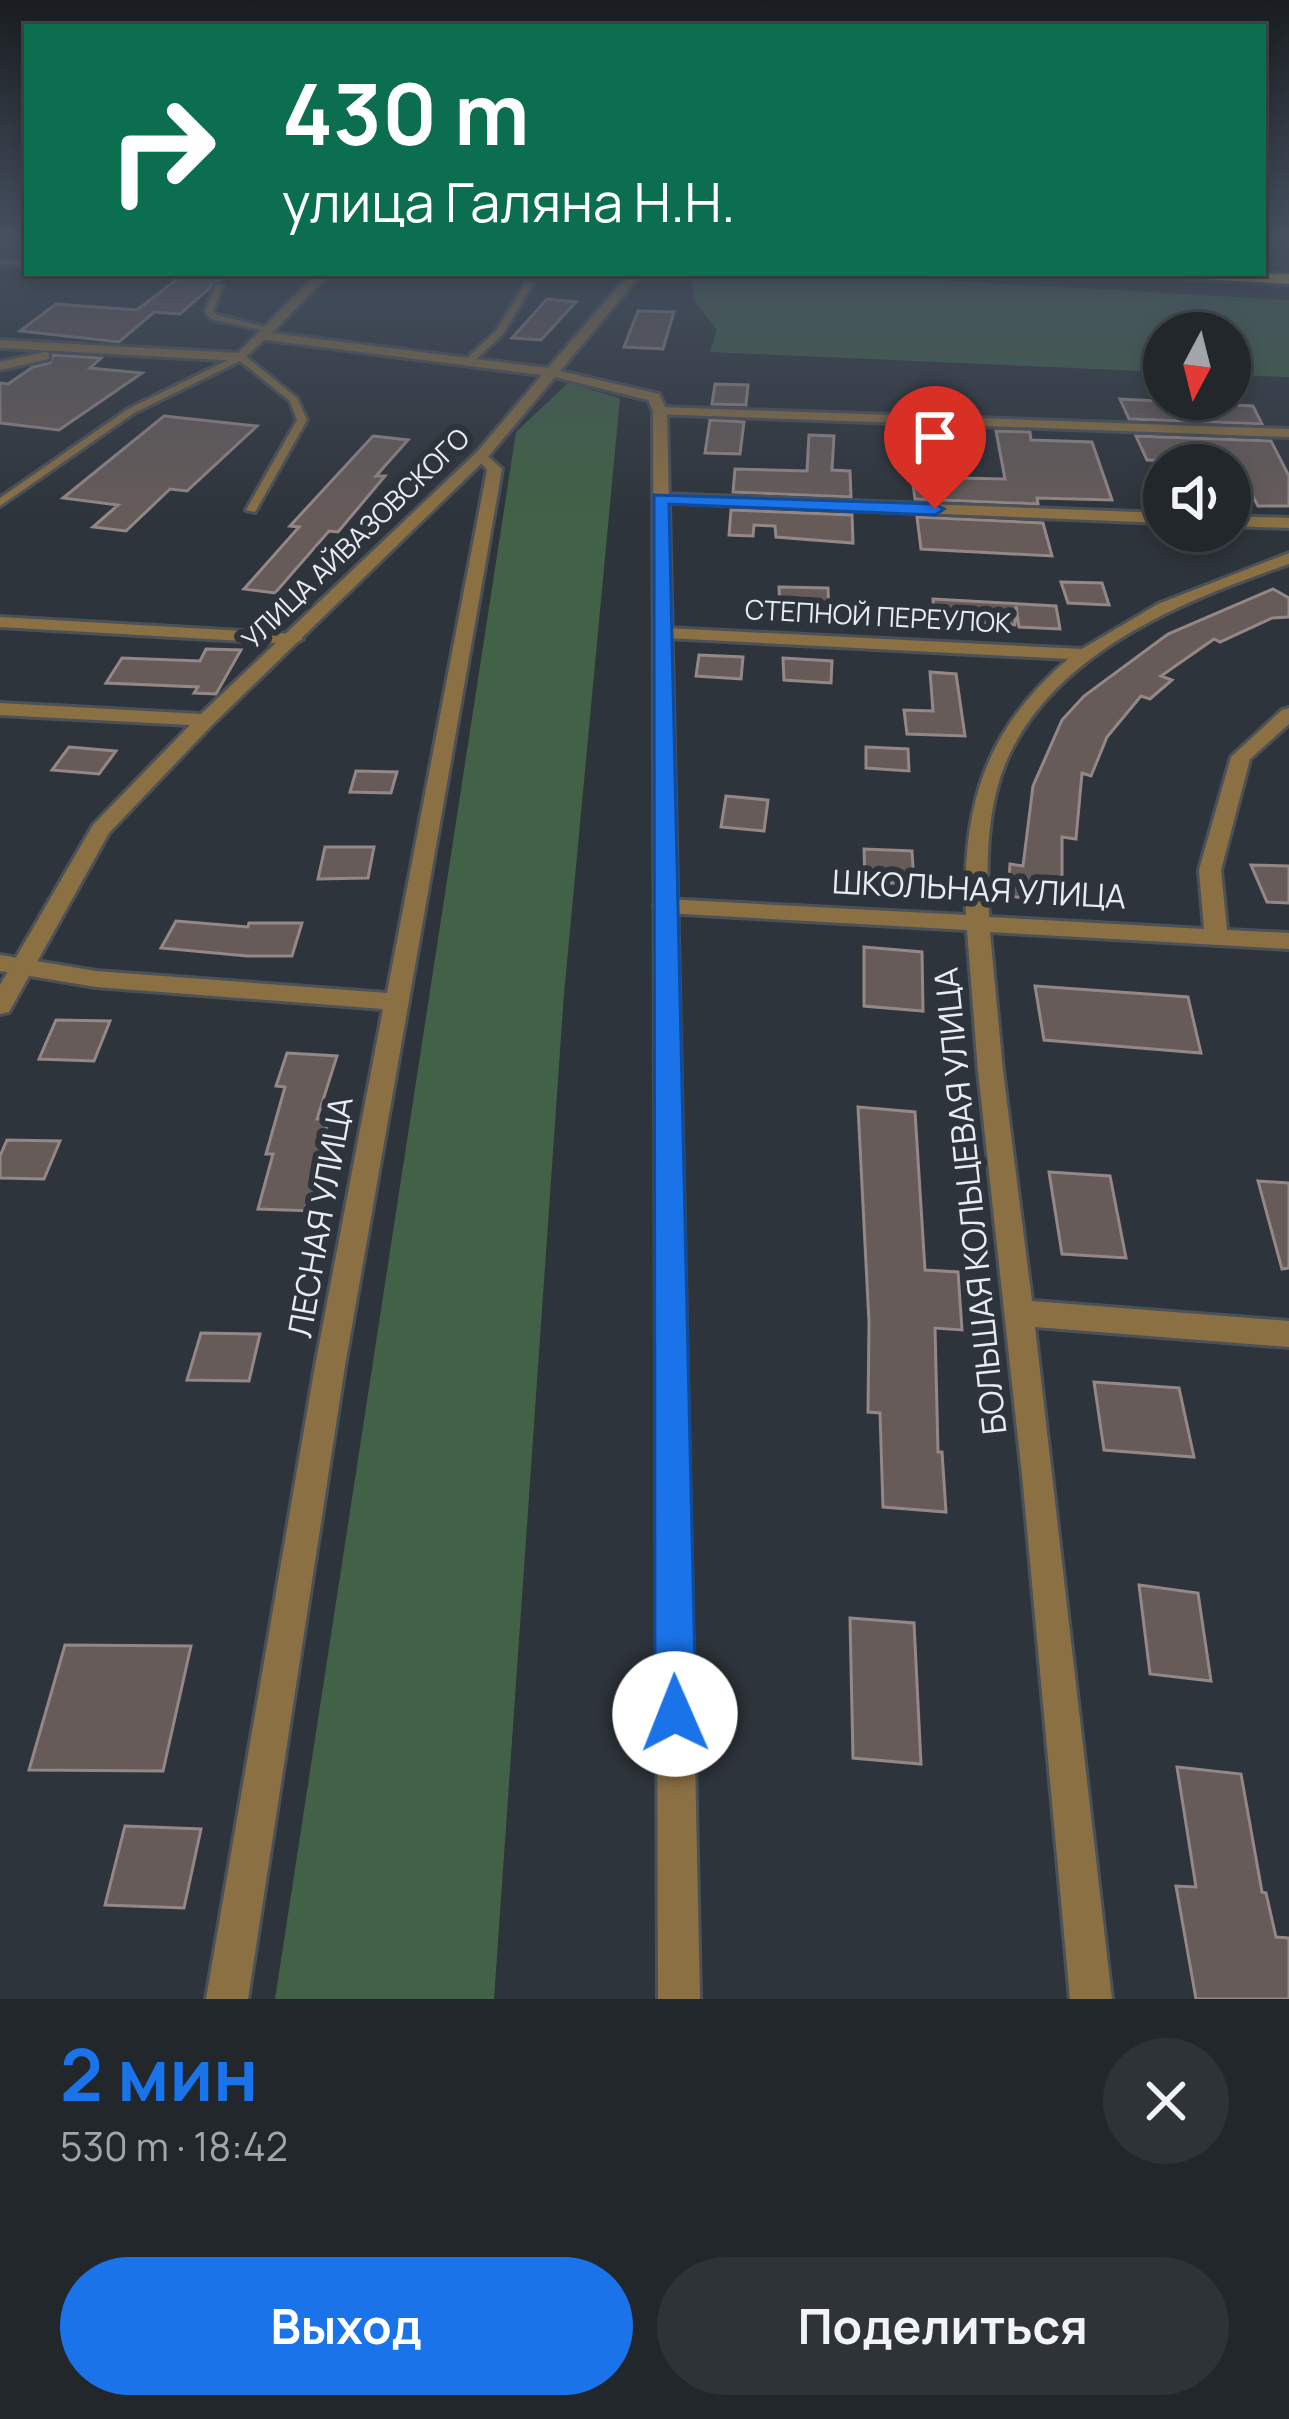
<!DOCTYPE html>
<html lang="ru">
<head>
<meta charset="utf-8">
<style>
	:root { --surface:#22272c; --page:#2e3338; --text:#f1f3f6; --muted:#a2a5a9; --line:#3f4448; --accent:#1a73e8 }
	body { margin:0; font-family:Manrope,sans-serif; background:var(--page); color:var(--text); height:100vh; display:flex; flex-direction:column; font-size:45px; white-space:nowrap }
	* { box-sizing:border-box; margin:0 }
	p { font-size:39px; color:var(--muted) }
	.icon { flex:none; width:66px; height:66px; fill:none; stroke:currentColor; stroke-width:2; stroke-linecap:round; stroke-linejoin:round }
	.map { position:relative; height:1999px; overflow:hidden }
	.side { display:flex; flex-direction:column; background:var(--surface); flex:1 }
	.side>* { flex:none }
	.hud { position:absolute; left:24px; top:24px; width:1242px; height:252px; border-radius:0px; box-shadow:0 6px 18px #0003,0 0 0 3px var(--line); background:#0b6e4f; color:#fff; overflow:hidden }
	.needle { width:78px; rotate:187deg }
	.buttons { position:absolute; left:1143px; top:312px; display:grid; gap:24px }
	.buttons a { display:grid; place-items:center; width:108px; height:108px; border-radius:50%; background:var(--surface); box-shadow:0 6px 18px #0003,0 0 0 3px var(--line); font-size:60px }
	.pin { position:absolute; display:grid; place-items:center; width:102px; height:102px; color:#fff; margin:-123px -51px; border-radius:50% 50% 50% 0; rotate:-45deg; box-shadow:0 0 12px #0007 }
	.pin .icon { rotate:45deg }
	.me { position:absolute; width:132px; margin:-66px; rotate:359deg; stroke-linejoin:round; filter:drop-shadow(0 0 9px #0008) }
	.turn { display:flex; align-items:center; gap:42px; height:252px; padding:0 60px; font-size:54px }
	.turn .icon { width:156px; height:156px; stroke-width:2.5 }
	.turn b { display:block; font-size:84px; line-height:102px }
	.round { display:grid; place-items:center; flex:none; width:126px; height:126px; border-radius:63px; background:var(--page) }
	.summary { display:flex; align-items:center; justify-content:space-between; height:204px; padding:0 60px }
	h1 { font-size:72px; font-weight:700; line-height:90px; color:var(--accent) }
	.button { display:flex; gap:24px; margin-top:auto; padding:24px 60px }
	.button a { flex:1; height:138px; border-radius:72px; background:var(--accent); color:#fff; font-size:48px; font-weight:700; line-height:138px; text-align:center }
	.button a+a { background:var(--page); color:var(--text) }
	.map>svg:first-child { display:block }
	.green { fill:#416246 }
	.building { fill:#665b59; stroke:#948786; stroke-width:3 }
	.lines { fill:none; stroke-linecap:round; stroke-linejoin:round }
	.service-casing { stroke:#4c5158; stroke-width:6 }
	.minor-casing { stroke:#4c5158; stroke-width:6 }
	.tertiary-casing { stroke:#4c5158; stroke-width:6 }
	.trunk-casing { stroke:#4c5158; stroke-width:6 }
	.service { fill:#8b7044; fill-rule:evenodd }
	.minor { fill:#8b7044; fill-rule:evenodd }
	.tertiary { fill:#8b7044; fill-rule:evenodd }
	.trunk { fill:#eeb858; fill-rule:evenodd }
	.route { fill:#1a73e8; stroke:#114b97; stroke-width:3 }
	.labels { text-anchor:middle; stroke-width:12; stroke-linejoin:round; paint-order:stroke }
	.far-street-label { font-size:27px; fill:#e8ecf1; stroke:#2e343b }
	.street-label { font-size:33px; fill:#e8ecf1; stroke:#2e343b }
</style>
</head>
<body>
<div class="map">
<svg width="1289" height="1999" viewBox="0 0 1289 1999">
	<rect width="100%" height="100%" fill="#2e343b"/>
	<!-- green -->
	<path class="green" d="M690,273H812L1289,300V377L1230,375V333H1164V372L710,352L717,330L694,300Z
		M568,383L620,398L564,994L494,1999H275L516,432Z"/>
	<!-- building -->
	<path class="building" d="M185,273H227L180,314L154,312L119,342L20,331L56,304L137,310Z
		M547,299L576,302L541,340L512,338Z
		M638,311L674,312L663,349L624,347Z
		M53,355L101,358L90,368L142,373L59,430L0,423V383L8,384L33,367L50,363Z
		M715,384L748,385L746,405L712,404Z
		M1120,399L1253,406L1262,424L1129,419Z
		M164,416L257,426L187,491L170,489L126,531L93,527L118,505L63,498Z
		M710,420L744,422L740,454L705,453Z
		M892,427L920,428L921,454L892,452Z
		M996,431L1030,432L1031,440L1092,442L1112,500L1037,498L1038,504L915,499L912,477L1005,479Z
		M809,435L834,436L832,470L850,471L851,497L733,492L735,469L807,471Z
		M373,436L408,440L376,476H385L338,532L329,531L275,593L244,589L299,527L290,526Z
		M1136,436L1271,441L1289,476V506H1258L1235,463L1147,460Z
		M731,510L852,515L853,543L776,537L775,526L754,525L753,536L729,535Z
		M917,517L1043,523L1052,556L921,549Z
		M1061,582L1102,583L1109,605L1068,603Z
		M779,587L828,588L829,612L780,611Z
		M1273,589L1289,598V617L1272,618L1220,642L1214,639L1161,676L1172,680L1150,699L1141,696L1107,737L1091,776L1082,773L1076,839L1062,837V903L1008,896L1010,864L1023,866L1033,786L1062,720L1084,696L1168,634Z
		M933,599L1056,606L1060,629L1019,627L1016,606L1015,625L934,621Z
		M206,649L241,650L216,694L194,693L198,687L106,683L122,658L200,661Z
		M699,655L743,657L741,679L696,676Z
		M783,658L832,661L831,683L784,680Z
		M930,672L956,674L965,736L907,734L904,710L933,711Z
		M69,747L116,751L99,774L52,770Z
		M866,747L908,749L909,771L866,768Z
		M356,771L397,772L391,793L350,792Z
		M726,796L768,800L764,831L721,827Z
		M325,847H374L368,878L318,879Z
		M864,849L912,851L914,884L865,882Z
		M1251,865L1289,866V903L1267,902Z
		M176,921L248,927L249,923H302L292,956H247L161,948Z
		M864,947L922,952L923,1011L864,1006Z
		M1035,986L1188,997L1201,1053L1044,1040Z
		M56,1020L110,1021L94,1061L39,1059Z
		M287,1053L337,1056L317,1119H329L315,1172H322L313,1211L258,1209L273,1154H266L285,1087L276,1086Z
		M858,1107L915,1112L925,1270L958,1272L962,1330L935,1328L938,1452H942L946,1512L883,1507L880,1413L868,1412L869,1322Z
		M7,1140L60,1141L44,1179L0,1178V1156Z
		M1049,1172L1110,1176L1126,1258L1062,1254Z
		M1258,1181L1289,1183V1268L1282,1269Z
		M201,1333L260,1334L249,1381L187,1380Z
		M1094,1382L1179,1388L1194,1457L1104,1450Z
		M1139,1585L1198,1593L1211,1681L1150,1674Z
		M850,1618L914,1623L921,1764L853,1758Z
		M65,1645L191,1646L163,1771L29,1770Z
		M1177,1767L1241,1774L1262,1892L1266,1893L1276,1937L1289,1938V1999H1196L1176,1886L1196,1887Z
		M125,1826L201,1829L184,1908L105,1905Z"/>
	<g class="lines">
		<!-- service casing -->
		<g class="service-casing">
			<path id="service" d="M0,260L27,261V265L0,264Z
				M526,282L533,284L502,335L471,364H465V360L496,331Z
				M219,284L223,286L213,311L217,315L271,328V332L211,319L205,311L215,286Z
				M238,355H244L297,398L307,420L255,512L246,510L297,420L290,401L240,361L134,413L0,506V498L128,409Z"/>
		</g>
		<!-- minor casing -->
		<g class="minor-casing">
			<path id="minor" d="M258,333L268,336L241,361L0,348V340L238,353Z
				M44,352L49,353V359L0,370V362Z
				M660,407L1289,429V437L655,414V408Z
				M482,451L502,469L345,1366L248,1999H206L315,1366L383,1009L96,987L0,971V955L96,971L387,993L487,470L475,455Z
				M661,494L1164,513V523L656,502V496Z
				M1230,516L1289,518V528L1230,526Z
				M1289,553V564C1185,600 1060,649 1009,755C986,804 986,864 989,917L1204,929L1199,870L1231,757L1282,710L1289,708V724L1250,759L1221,870L1227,930L1289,933V949L990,932L1003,1071L1032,1301L1289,1321V1347L1035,1327L1112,1999H1070L1023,1485L978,1071L967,930L665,913L654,906L665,899L966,915C962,807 984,731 1068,659L666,638L657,633L666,628L1082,649L1158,604Z
				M0,617L294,634L303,639L294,644L0,627Z"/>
		</g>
		<!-- tertiary casing -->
		<g class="tertiary-casing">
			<path id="tertiary" d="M318,273H330L272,333L548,368L630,273H642L560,371L659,394L667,411L700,1999H658L653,411L648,400L555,377L487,458L213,724L109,833L9,1012L0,1014V985L93,825L190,725L0,715V703L201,714L477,452L542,375L258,339V333Z"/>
		</g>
		<!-- trunk casing -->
		<g class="trunk-casing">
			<path id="trunk" d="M1175,273L1289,274V284L1183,278Z"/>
		</g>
		<!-- service -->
		<use href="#service" class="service"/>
		<!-- minor -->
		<use href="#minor" class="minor"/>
		<!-- tertiary -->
		<use href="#tertiary" class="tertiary"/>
		<!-- trunk -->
		<use href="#trunk" class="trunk"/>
	</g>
	<!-- sky -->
	<linearGradient id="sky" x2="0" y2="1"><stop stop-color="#191d20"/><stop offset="0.46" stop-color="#465060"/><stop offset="1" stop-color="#465060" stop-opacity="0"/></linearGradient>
	<rect width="1289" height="516" fill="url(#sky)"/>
	<!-- route -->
	<path class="route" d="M654,495L935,504L944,509L935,515L669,504L696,1714L690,1729L675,1735L661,1729L655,1714Z"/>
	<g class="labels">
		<!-- far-street labels -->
		<g class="far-street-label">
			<text transform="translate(356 539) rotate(-44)" y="9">УЛИЦА АЙВАЗОВСКОГО</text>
			<text transform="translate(878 617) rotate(3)" y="9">СТЕПНОЙ ПЕРЕУЛОК</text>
		</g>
		<!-- street labels -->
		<g class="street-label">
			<text transform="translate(979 889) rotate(3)" y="12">ШКОЛЬНАЯ УЛИЦА</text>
			<text transform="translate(970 1201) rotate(-96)" y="12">БОЛЬШАЯ КОЛЬЦЕВАЯ УЛИЦА</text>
			<text transform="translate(320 1217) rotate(-80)" y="12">ЛЕСНАЯ УЛИЦА</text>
		</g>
	</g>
</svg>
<div class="buttons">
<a><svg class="needle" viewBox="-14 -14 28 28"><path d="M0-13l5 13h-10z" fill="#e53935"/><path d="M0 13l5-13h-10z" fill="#a2a5a9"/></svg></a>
<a><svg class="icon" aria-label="sound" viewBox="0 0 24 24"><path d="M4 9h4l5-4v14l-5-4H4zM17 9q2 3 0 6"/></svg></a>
</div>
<div class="pin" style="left:935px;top:509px;background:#d93025"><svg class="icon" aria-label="arrive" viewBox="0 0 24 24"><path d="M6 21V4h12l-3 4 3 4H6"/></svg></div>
<svg class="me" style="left:675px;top:1714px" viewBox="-20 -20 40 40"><circle r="19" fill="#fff"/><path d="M0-13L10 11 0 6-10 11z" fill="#1a73e8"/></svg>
<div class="hud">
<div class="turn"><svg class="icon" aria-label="right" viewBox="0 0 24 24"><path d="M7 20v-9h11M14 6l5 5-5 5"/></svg><div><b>430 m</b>улица Галяна Н.Н.</div></div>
</div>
</div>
<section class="side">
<div class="summary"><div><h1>2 мин</h1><p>530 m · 18:42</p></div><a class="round"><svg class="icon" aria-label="close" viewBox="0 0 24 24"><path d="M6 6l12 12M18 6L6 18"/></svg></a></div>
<div class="button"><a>Выход</a><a>Поделиться</a></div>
</section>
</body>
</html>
